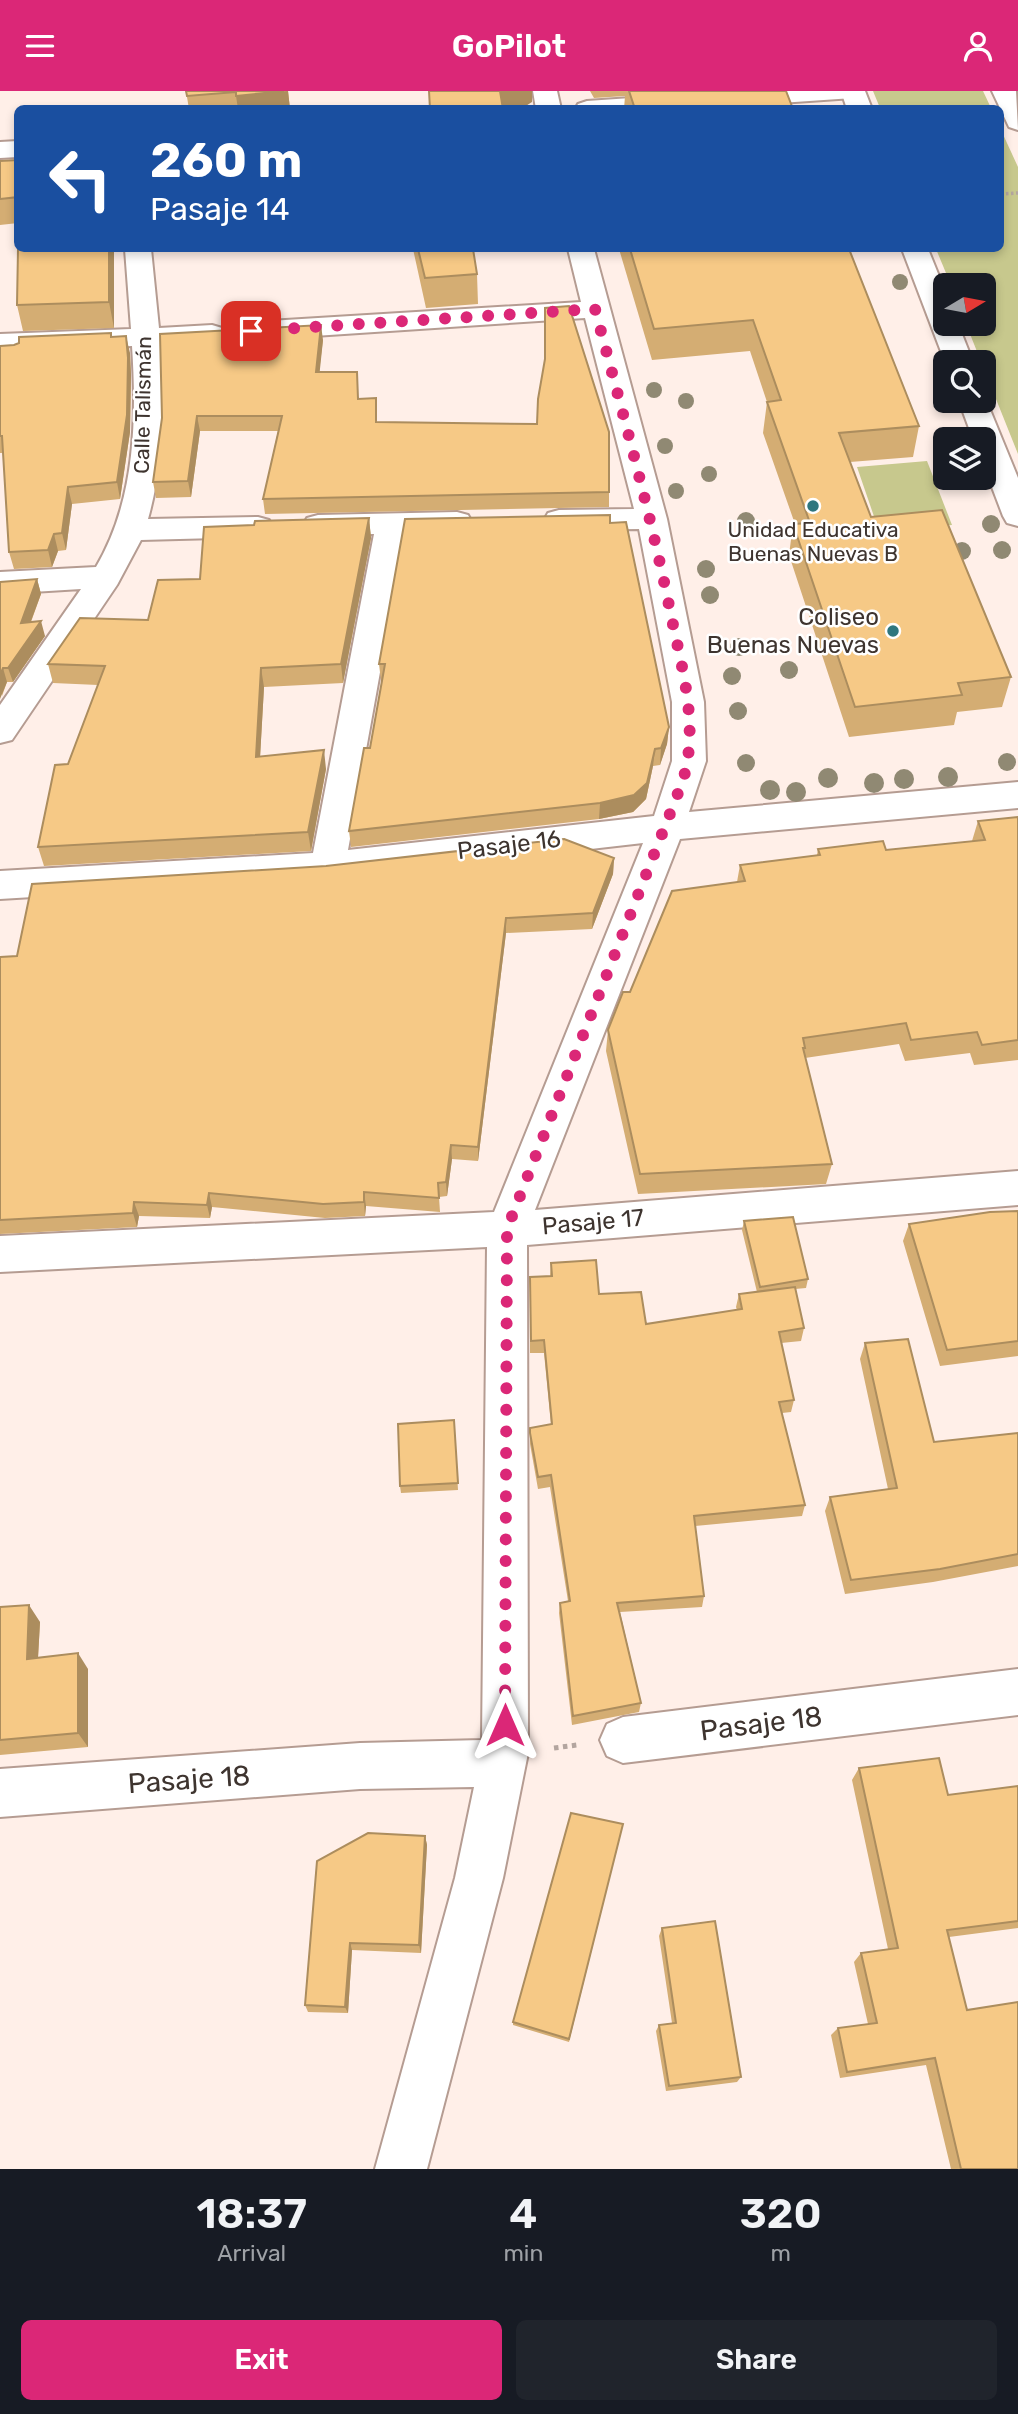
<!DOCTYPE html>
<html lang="en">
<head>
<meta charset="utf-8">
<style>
	:root { --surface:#171b24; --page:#20242c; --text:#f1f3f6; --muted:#9ea1a6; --accent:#db2777 }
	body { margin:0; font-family:Rubik,sans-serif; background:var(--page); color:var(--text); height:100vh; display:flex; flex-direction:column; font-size:26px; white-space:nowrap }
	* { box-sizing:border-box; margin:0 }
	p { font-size:23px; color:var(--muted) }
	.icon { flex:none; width:38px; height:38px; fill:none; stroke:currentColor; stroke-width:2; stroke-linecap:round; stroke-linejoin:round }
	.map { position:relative; height:2078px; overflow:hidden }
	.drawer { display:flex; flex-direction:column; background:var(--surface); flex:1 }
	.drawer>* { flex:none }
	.hud { position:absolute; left:14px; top:14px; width:990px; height:147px; border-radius:10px; box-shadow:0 4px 10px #0003; background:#1a4fa0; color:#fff; overflow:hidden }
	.needle { width:46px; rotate:80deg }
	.fabs { position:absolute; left:933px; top:182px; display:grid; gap:14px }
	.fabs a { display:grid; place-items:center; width:63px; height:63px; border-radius:10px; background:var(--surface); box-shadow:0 4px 10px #0003; font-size:35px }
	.pin { position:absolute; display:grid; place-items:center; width:60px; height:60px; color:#fff; margin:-30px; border-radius:14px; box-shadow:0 4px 10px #0006 }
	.me { position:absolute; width:77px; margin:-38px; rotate:0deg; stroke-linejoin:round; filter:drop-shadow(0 0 5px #0008) }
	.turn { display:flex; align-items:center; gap:24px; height:147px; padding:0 21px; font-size:32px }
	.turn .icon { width:91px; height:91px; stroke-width:2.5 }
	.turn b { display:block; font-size:49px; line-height:60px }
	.eta { display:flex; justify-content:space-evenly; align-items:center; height:119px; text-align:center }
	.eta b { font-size:42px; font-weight:600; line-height:49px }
	.button { display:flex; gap:14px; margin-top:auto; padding:14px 21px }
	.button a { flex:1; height:80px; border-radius:10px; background:var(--accent); color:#fff; font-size:28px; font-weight:600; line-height:80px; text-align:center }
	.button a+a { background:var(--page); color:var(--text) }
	header { display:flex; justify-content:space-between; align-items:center; height:91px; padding:0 21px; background:var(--accent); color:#fff; font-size:32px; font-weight:600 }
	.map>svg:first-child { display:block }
	.green { fill:#c7c88d }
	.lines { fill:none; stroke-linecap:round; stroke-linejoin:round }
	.minor-casing { stroke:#b59c92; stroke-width:4 }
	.major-casing { stroke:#b59c92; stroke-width:4 }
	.path-far1 { stroke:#b3a59f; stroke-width:3.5; stroke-dasharray:2.5 2.5; stroke-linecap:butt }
	.path { stroke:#b3a59f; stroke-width:5; stroke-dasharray:4.5 4.5; stroke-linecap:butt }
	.minor { fill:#fff; fill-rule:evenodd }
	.major { fill:#fff; fill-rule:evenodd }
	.tree { fill:#908973 }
	.wall { fill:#d4ad73 }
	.shaded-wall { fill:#ac8d5e }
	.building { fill:#f6c986; stroke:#ac8d5e; stroke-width:2 }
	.route { stroke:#db2777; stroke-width:12; stroke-dasharray:0 21.6 }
	.poi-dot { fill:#2e767e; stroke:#fff; stroke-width:2.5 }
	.labels { text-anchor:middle; stroke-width:5; stroke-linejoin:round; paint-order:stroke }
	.far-street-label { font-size:21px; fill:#3e342f; stroke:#fff }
	.far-poi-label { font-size:21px; fill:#3e342f; stroke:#fff }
	.poi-label { font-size:24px; fill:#3e342f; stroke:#fff; text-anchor:end }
	.street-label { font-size:24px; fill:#3e342f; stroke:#fff }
	.near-street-label { font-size:28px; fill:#3e342f; stroke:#fff }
</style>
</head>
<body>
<header><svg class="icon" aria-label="menu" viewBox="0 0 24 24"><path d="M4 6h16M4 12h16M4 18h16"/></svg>GoPilot<svg class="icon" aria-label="person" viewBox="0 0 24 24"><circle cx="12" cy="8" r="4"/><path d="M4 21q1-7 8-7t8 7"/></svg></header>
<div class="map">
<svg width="1018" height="2078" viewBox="0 0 1018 2078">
	<rect width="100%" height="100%" fill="#ffefe8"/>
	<!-- green -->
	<path class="green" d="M873,0H983L991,17H880Z
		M1001,39L1018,76V363L966,233H984V194H951L936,158H1001Z
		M927,370L952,434L879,440L857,376Z"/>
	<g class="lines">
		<!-- minor casing -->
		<g class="minor-casing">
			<path id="minor" d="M533,0H557L561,18H536Z
				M743,0H865L862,5L853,7L735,15L726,13L723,8L726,3Z
				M675,4L684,7L688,12L684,17L575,18L578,13L587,10Z
				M18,50V66L0,67V51Z
				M125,158H151L159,237L212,234L222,237L226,243L222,249L160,254C165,312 164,371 148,428L258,426L269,429L273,436L269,443L258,446L141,449L117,494L12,649L0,652V614L81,498L0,503V481L96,476C135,410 137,330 132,255L0,261V243L131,238Z
				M568,158H594L667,428L704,611L706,670L689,721L1018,691V717L680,748L535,1119L1018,1080V1114L527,1154L528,1662L503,1787L427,2078H375L455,1787L474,1696L360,1698L0,1726V1678L360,1652L482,1649L487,1156L0,1181V1145L494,1121L643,752L328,788L0,808V780L313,762L374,443L318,444L307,441L303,434L307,427L318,424L457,421L468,424L472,431L468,438L457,441L405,442L348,759L654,725L672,670V611L639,438L559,439L548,436L544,429L548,422L559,419L634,418L585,227L269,248L259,245L255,239L259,233L269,230L581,211Z
				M1018,1578V1624L623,1672L607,1665L600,1649L607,1633L623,1626Z"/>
		</g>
		<!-- major casing -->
		<g class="major-casing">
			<path id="major" d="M841,0H865L872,18H847Z
				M992,0H1016L1018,39L1009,36Z
				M902,158H928L945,200V233H958L973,271H945Z
				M984,304L1018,387V435L1007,432L1003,425L984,375V348H973L959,310H984Z"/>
		</g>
		<!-- path-far1 -->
		<path class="path-far1" d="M1001,103L1018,102"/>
		<!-- path -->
		<path class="path" d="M554,1657L577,1654"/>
		<!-- minor -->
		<use href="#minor" class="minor"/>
		<!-- major -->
		<use href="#major" class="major"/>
	</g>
	<!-- trees -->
	<g class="tree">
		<circle cx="900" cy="191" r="8"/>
		<circle cx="654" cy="299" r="8"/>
		<circle cx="686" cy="310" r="8"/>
		<circle cx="665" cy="355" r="8"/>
		<circle cx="709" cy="383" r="8"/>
		<circle cx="676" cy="400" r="8"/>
		<circle cx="746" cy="430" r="9"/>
		<circle cx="991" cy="433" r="9"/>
		<circle cx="1002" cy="459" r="9"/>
		<circle cx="962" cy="460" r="9"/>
		<circle cx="706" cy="478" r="9"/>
		<circle cx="710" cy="504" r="9"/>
		<circle cx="739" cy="556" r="9"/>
		<circle cx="789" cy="579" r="9"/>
		<circle cx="732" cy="585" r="9"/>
		<circle cx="738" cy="620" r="9"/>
		<circle cx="1007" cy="671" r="9"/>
		<circle cx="746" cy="672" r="9"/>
		<circle cx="948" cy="686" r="10"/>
		<circle cx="828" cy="687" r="10"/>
		<circle cx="904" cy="688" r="10"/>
		<circle cx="874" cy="692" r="10"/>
		<circle cx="770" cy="699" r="10"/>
		<circle cx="796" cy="701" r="10"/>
	</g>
	<!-- wall -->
	<path class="wall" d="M186,0H288L290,18H189Z
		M590,0H786L793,18H624L625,5L594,7Z
		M18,69V132L0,134V70Z
		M18,158H114V237L23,240L17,214Z
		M413,158H473L477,183L478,213L426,217Z
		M619,158H849L919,335L913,366L850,371L871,426L1011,586L1002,616L957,621L954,634L849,646L789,464L793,433H795L763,342L767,311L750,260L652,269Z
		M111,246L130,262L131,284L130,341L120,408L72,413L66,459L58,460L52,476L14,478L9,461L3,362H0V255Z
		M323,249L319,281L359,308L377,323V331L609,401V416L265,423L263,408L278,340H200L191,406L156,407L153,391L162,327Z
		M369,427L371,447L343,592L264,596L260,666L326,678L311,760L44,775L38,756L98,594L53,592L48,573L148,529L200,488L254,434Z
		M610,432L669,636L667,653L660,674L653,675L646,708L633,721L599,728L351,756L349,740L370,657L382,590H381L379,573Z
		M37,488L41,503L31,531L45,545L13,591H7L2,605L0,491Z
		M1018,726V969L974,974L970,962L905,970L899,953L805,967L832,1073L826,1093L638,1103L606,960L608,939L630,901L737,791L740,774L817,764L818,758L886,759L972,750L978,730Z
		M614,767L613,783L592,838L506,842L478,1070L452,1068L447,1105L439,1106L440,1121L366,1115L365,1125L325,1127L212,1116L210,1127L139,1125L137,1136L0,1143V866L17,865Z
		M1018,1120V1265L940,1275L903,1150L909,1133Z
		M744,1130L808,1188L806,1197L795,1198L804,1237L801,1250L781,1252L794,1309L791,1321L782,1322L805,1414L802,1425L695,1435L704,1505L702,1516L620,1521L641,1612L639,1621L572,1634L559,1522L560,1512L568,1510L550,1396L538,1398L530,1353V1337L551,1334L544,1262H530V1186L550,1185L551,1172L646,1233L737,1219L736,1216L739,1203L757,1201L742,1139Z
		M865,1252L934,1351L1018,1342V1475L933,1491L845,1503L825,1420L830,1406L888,1398L860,1268Z
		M454,1329L458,1399L401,1402L400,1395Z
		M0,1516L40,1531L38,1567L88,1578V1656L0,1664Z
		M859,1677L948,1704L1018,1695V1837L949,1846L967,1919L1018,2078H951L926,1974L840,1987L831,1944L838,1937L868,1933L854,1871L861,1862L888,1858L852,1689Z
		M623,1733L569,1951L513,1934V1931Z
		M425,1745L427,1754L421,1862L352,1859L348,1922L308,1921L305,1914Z
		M662,1837L741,1986L737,1991L666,2000L656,1940L659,1934L672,1932L659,1845Z"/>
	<!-- shaded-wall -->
	<path class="shaded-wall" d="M288,0L290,18H238L236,5Z
		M500,0H532V11L521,18H500Z
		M109,158H114V237L109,211Z
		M321,234L323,249L318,297L316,281Z
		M126,245L130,262L131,284L130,341L120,408L117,391Z
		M197,325L200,340L191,406L188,390Z
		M68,396L72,413L66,459L62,442Z
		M369,427L371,447L343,592L341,573Z
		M54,443L58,460L52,476L48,459Z
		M37,488L41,503L25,546L21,532Z
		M41,530L45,545L13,591L8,577Z
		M3,577L7,591L0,608V584Z
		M261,577L264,596L259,685L256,666Z
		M669,636L667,653L660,674L661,657Z
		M655,658L653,675L646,708L633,721L599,728L600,712Z
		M324,659L326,678L311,760L308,741Z
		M614,767L613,783L592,838L593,822Z
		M506,827V842L478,1070V1056Z
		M451,1054L452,1068L447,1105L446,1091Z
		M364,1101L366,1115L365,1125L364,1111Z
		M209,1102L212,1116L210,1127L207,1114Z
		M134,1111L139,1125L137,1136L133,1122Z
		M29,1514L40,1531L37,1584L27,1568Z
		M78,1562L88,1578V1656L78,1642Z
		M425,1745L427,1754L421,1862L419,1854Z
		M350,1852L352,1859L348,1922L345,1916Z"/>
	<!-- building -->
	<path class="building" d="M186,0H284L236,5V1L187,5Z
		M429,0H500L503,18H430Z
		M629,0H786L793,18H635Z
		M18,69V106L0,108V70Z
		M18,158H109V211L17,214Z
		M418,158H473L477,183L425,187Z
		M630,158H849L919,335L839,342L871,426L942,419L1011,586L958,592L962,604L855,616L793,433L810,432L767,311L781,309L753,229L654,238Z
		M569,215L609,341V401L263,408L282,325H197L188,390L153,391L162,327L160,243L321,234L316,281H357L358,308L376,307V331L537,333L538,308L545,268V217Z
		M111,242V246L126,245L128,267L127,324L117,391L68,396L62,442L54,443L48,459L9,461L2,345H0V255L14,254L19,252V246Z
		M610,424V432L626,431L669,636L661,657L655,658L647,692L634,704L600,712L349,740L364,657H370L385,573H379L405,428Z
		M369,427L341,573L261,577L256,666L324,659L308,741L38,756L55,674L68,673L105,575L48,573L80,527L148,529L158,489L200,488L204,436L254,434L255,430Z
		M37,488L21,532L41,530L8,577H3L0,584V491Z
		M1018,726V949L982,954L977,941L911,949L906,932L803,947L805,957H803L832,1073L640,1083L608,939L623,901H630L672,800L745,790L740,774L820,764L818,758L883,750L886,759L985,749L978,730Z
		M564,748L614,767L593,822L506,827L478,1056L451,1054L446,1091L438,1092L439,1107L364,1101V1111L323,1113L209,1102L207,1114L134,1111L133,1122L0,1129V866L17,865L32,793L326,775Z
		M1018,1120V1250L947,1259L909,1133L990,1121Z
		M793,1126L808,1188L760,1196L744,1130Z
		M596,1169L599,1203L641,1201L646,1233L742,1218L739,1203L795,1196L804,1237L779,1241L794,1309L779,1311L805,1414L694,1425L704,1505L617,1512L641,1612L573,1625L560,1512L570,1510L551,1384L538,1386L530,1342V1337L552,1333L544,1249L531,1250L530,1186L552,1185L551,1172Z
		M908,1248L934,1351L1018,1342V1463L940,1478L851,1489L830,1406L897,1397L865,1252Z
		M454,1329L458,1392L400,1395L398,1333Z
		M29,1514L27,1568L78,1562V1642L0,1649V1516Z
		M939,1667L948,1704L1018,1695V1830L947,1839L967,1919L1018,1911V2078H961L935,1967L847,1981L838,1937L877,1932L861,1862L898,1857L859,1677Z
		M571,1722L623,1733L569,1948L513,1931Z
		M368,1742L425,1745L419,1854L350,1852L345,1916L305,1914L317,1770Z
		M715,1830L741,1986L669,1995L659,1934L676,1932L662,1837Z"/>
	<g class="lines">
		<!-- route -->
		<path class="route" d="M251,240L595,218C622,319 650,420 671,524C682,578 700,637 682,692L507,1138L505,1634"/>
	</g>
	<!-- markers -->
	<g class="poi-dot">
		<circle cx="813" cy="415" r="7"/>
		<circle cx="893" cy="540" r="7"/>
	</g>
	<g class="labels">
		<!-- far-street labels -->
		<g class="far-street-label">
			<text transform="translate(143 314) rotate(-89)" y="7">Calle Talismán</text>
		</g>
		<!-- far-poi labels -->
		<g class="far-poi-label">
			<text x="813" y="446">Unidad Educativa<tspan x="813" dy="24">Buenas Nuevas B</tspan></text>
		</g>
		<!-- poi labels -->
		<g class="poi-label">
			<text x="879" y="534">Coliseo<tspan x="879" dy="28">Buenas Nuevas</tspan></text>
		</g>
		<!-- street labels -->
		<g class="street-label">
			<text transform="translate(509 754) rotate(-7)" y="8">Pasaje 16</text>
			<text transform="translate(593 1131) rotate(-5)" y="8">Pasaje 17</text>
		</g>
		<!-- near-street labels -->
		<g class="near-street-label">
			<text transform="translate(761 1632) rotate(-7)" y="10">Pasaje 18</text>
			<text transform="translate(189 1688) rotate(-4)" y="10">Pasaje 18</text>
		</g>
	</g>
</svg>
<div class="fabs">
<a><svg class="needle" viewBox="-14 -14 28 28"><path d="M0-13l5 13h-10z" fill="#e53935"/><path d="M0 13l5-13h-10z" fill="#9ea1a6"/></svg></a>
<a><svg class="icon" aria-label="search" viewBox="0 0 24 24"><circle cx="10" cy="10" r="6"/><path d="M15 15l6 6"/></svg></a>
<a><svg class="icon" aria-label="layers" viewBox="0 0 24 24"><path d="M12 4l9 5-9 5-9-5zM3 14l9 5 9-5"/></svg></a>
</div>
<div class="pin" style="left:251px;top:240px;background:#d93025"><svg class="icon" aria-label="arrive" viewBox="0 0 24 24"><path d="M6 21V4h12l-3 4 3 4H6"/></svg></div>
<svg class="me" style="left:505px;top:1634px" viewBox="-20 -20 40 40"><path d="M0-17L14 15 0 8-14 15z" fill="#db2777" stroke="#fff" stroke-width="4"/></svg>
<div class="hud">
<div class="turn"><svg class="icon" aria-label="left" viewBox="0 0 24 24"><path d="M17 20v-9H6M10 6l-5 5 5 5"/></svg><div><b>260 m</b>Pasaje 14</div></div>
</div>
</div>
<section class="drawer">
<div class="eta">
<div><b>18:37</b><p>Arrival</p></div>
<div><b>4</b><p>min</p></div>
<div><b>320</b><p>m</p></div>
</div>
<div class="button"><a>Exit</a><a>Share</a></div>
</section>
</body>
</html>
